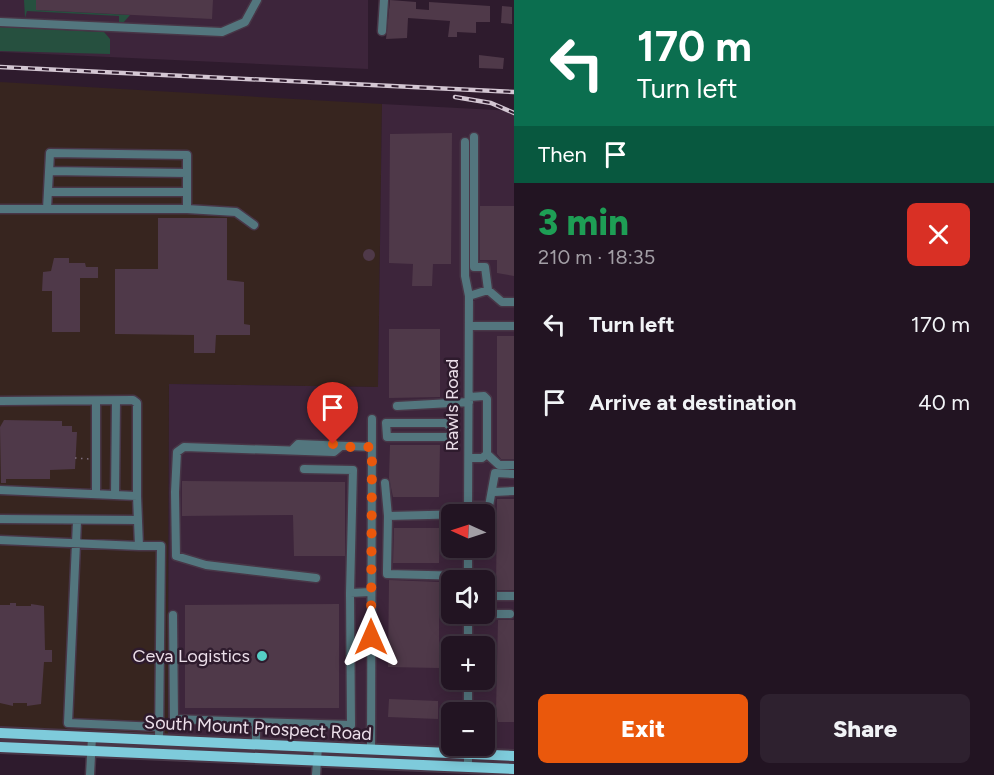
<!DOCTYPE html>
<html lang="en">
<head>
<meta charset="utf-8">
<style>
	:root { --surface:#221422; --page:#2e212f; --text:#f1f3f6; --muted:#a29ea5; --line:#3f3340; --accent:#ea580c }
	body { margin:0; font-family:Figtree,sans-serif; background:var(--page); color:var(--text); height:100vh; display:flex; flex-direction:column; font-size:22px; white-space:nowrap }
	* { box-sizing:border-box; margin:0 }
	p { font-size:20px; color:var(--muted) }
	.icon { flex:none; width:33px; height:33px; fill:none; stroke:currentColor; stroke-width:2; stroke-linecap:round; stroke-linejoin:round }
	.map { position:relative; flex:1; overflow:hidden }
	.sheet { display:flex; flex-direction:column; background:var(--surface); width:480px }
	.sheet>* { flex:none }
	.banner { background:#0b6e4f; color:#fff; overflow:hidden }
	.needle { width:39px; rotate:273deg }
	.fabs { position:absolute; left:441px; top:504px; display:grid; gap:12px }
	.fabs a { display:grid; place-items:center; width:54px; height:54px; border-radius:9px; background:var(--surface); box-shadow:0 3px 15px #0003,0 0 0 2px var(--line); font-size:30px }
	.pin { position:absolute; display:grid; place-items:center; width:51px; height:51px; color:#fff; margin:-62px -26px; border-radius:50% 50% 50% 0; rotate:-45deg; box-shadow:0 0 6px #0007 }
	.pin .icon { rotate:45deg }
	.me { position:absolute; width:66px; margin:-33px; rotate:0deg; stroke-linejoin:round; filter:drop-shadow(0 0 4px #0008) }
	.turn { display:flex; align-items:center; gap:21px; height:126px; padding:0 24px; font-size:27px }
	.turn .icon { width:78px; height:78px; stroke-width:2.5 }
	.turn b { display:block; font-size:42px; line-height:51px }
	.then { display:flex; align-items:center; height:57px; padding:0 24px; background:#0003; gap:12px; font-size:22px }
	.round { display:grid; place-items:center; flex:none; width:63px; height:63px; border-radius:9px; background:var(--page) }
	.overview { display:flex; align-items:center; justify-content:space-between; height:102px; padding:0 24px }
	h1 { font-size:36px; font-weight:800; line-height:45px; color:#1e9e55 }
	.action { display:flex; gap:12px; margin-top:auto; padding:12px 24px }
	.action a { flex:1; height:69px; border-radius:9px; background:var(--accent); color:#fff; font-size:24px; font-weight:800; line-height:69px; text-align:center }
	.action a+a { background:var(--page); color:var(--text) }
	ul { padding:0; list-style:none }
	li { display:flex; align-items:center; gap:18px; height:78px; padding:0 24px }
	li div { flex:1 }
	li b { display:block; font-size:22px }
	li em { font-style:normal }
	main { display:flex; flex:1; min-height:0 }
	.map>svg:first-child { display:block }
	.commercial { fill:#37251f }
	.built { fill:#3d253b; fill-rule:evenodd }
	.grass { fill:#26503f }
	.building { fill:#4f3949 }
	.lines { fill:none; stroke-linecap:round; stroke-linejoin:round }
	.minor-casing { stroke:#483647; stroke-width:11 }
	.major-casing { stroke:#483647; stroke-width:14 }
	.path { stroke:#7e6e7d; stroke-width:1.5; stroke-dasharray:1.5 4.5; stroke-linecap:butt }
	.minor { stroke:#53767e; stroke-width:8 }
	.major { stroke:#7ecbdb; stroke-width:10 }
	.rail-casing { stroke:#d3c6d2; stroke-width:4.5 }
	.rail { stroke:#2e1b2d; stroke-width:2; stroke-dasharray:7; stroke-linecap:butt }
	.route { stroke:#ea580c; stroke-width:10; stroke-dasharray:0 18 }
	.poi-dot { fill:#55cec5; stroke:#2e1b2d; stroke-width:2 }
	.labels { text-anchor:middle; stroke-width:5; stroke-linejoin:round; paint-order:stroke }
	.street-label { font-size:18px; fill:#ebdee9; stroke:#2e1b2d }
	.poi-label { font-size:18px; fill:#ebdee9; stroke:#2e1b2d; text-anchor:end }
</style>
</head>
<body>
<main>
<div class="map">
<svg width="514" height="775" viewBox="0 0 514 775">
	<rect width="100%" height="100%" fill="#2e1b2d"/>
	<!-- commercial -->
	<path class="commercial" d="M0,82L382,104L378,387L169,384L168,737L0,730Z"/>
	<!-- built -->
	<path class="built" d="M0,0H368V69L0,52Z
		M382,104L514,111V752L168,737L169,384L378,387ZM452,514H484V548H452ZM452,580H484V614H452ZM452,646H484V680H452ZM452,712H484V746H452Z"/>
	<!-- grass -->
	<path class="grass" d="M24,0H36V10L130,15L123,23L119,22V16L27,11L25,18Z
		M0,27L104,32L110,39V54L0,51Z"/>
	<!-- building -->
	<path class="building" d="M36,0H213L212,19L36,10Z
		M390,0L416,2V9L429,10V2L490,6V22H476V33L457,32V37H448L450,21L408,18L407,38L386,39Z
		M502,6L512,7V24L501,23Z
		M479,55L504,58L503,69L479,68Z
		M452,133L451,264H433L432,286H412L413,264L389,263L390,134Z
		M480,206H514V276L497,273V260H480Z
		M158,218H227V280L244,282V324L250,325V335H216L215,353H194V335L115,334V269H158Z
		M363 255a6 6 0 1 1 12 0a6 6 0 1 1-12 0Z
		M54,258H69V263H85L86,267H98V278H80V332H52V291H42L43,272L51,271Z
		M389,329H440V397L389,398Z
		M497,336H514V459H501L497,454Z
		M4,420L62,421V426H72V432H77L75,469L50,470V479H6V483H1L0,427Z
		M390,445H440L439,497H393L389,478Z
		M182,481L345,482V556H294L293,515L182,516Z
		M497,499H514V590H496Z
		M394,528H440L439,563H393Z
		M389,580L439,582V668L388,667Z
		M10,603H16V606H31V604L44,606L45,650H52V662H44L41,704L27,706V703H13V706L0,703V605H10Z
		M339,604V708H185V605Z
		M498,620H514V722H498L496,711Z
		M389,699L438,701V719L388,717Z"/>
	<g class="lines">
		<!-- minor casing -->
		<g class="minor-casing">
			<path id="minor" d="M0,22L222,32L245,22L257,0
				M382,31L384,0
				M474,137V267H485L488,290
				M465,142V276L469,296L468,514
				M49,171L187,173
				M48,192H187
				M0,209H187V155L50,153L47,209
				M187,209L236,212L254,225
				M469,296L488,290L502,302H514
				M469,326H514
				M469,397L484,396L487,399V454L499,465H514
				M0,401L133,400L137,403V496
				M96,401V494
				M397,406L469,402
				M386,423H446L455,431L453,437H387Z
				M293,449L298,444L372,447
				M469,458H482L487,454
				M304,469L353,470L350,593L371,592
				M385,483L388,516
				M0,490L137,496L139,546H161L159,740
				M494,492L514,491
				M115,495L116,401
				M468,506H489L495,473L514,474
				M0,519L138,520
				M77,521L68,723L159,727
				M0,540L139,546
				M468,576L387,574V569L388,516L468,514
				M316,578L206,565L176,556L175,492L177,452L184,447L334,452L340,447
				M468,580V548
				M484,596H514
				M468,614H510
				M173,615L174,719L256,722
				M468,646V614
				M468,712V680
				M256,744V722L351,725L350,593
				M371,750L372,419
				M468,767V746
				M90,775L92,737
				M316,775L318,747"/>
		</g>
		<!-- major casing -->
		<g class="major-casing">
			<path id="major" d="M0,733L514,756
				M0,747L514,769"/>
		</g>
		<!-- path -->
		<path class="path" d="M75,458L89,459"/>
		<!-- minor -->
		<use href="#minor" class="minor"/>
		<!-- major -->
		<use href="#major" class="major"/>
		<!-- rail casing -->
		<g class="rail-casing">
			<path id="rail" d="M0,67L514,92
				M455,97L491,103L514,113"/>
		</g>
		<!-- rail -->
		<use href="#rail" class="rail"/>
	</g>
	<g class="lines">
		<!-- route -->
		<path class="route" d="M333,444L340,447H372L371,637"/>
	</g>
	<!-- markers -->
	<circle class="poi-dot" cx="262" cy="656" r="6"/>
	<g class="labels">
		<!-- street labels -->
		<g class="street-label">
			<text transform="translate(452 405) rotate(-90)" y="6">Rawls Road</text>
			<text transform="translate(258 728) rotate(3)" y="6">South Mount Prospect Road</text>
		</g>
		<!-- poi labels -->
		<g class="poi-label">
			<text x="250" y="662">Ceva Logistics</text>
		</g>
	</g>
</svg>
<div class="fabs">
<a><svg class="needle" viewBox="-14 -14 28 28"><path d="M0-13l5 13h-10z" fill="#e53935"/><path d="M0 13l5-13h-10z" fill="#a29ea5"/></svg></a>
<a><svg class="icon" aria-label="sound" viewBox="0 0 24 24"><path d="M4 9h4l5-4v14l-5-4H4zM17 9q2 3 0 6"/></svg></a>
<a>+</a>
<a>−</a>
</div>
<div class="pin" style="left:333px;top:444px;background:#d93025"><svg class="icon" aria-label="arrive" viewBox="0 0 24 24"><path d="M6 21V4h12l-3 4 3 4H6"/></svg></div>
<svg class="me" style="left:371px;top:637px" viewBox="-20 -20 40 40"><path d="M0-17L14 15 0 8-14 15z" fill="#ea580c" stroke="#fff" stroke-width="4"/></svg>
</div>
<section class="sheet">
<div class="banner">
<div class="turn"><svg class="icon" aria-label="left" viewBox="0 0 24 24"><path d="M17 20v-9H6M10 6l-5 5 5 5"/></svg><div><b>170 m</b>Turn left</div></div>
<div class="then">Then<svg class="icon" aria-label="arrive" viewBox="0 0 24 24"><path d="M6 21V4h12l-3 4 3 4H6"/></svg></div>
</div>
<div class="overview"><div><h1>3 min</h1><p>210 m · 18:35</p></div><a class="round" style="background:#d93025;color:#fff"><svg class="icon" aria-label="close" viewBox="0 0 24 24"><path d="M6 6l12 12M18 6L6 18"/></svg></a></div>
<ul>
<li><svg class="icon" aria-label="left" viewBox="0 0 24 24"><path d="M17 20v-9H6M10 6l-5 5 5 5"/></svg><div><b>Turn left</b></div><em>170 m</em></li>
<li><svg class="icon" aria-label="arrive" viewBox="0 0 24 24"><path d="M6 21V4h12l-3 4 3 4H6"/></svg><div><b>Arrive at destination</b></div><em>40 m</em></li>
</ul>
<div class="action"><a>Exit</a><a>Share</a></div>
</section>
</main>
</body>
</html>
